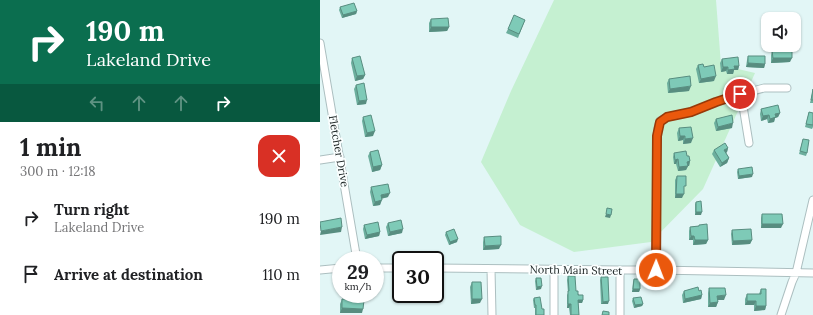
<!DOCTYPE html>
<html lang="en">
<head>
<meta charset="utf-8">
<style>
	:root { --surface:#fff; --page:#f2f2f2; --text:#202124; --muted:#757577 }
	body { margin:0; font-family:Lora,serif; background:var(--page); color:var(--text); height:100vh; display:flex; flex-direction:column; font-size:15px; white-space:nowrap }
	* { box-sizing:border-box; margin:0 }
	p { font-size:13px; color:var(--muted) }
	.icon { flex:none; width:22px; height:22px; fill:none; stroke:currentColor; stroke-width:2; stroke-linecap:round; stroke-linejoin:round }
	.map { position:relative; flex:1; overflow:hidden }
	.drawer { display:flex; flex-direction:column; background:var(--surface); width:320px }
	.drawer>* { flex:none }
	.hud { background:#0b6e4f; color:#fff; overflow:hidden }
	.buttons { position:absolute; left:441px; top:12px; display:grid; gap:8px }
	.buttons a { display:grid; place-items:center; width:40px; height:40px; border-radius:8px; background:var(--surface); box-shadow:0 1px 3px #0004; font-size:20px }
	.speed { position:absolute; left:12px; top:251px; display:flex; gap:8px; font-size:20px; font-weight:700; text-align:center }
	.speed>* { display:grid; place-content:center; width:52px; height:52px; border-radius:50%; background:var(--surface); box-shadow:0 1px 3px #0004; line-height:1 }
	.speed small { font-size:10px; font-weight:400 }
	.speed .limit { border:2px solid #111; border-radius:6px; background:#fff; color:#111 }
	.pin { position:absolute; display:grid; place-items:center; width:34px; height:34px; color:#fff; margin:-17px; border:2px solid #fff; border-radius:50%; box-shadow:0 1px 4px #0007 }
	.me { position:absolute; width:44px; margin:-22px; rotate:1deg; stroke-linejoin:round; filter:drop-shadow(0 0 3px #0008) }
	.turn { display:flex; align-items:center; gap:14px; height:84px; padding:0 20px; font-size:18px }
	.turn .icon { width:52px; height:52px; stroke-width:2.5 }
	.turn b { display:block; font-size:28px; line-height:34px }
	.lanes { display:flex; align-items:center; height:38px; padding:0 20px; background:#0003; justify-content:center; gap:20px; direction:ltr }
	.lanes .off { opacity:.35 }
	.round { display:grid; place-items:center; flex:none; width:42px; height:42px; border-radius:12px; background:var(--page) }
	.summary { display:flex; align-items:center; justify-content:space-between; height:68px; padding:0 20px }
	h1 { font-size:24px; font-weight:700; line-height:30px }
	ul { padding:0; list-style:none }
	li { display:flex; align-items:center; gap:12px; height:56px; padding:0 20px }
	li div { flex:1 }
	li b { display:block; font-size:15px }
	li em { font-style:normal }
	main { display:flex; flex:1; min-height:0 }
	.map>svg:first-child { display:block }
	.green { fill:#c5f0d1 }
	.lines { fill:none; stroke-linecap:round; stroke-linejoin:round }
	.minor-casing { stroke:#acbfc0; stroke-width:9 }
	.minor { stroke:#fff; stroke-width:7 }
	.wall { fill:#6cae9d }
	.shaded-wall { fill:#588d80 }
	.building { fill:#7ecab7; stroke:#588d80 }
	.route-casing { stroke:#983908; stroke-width:10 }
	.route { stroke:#ea580c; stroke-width:7 }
	.labels { text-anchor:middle; stroke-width:3.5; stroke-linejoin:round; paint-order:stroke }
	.street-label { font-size:11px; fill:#192121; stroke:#fbffff }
</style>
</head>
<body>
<main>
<section class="drawer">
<div class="hud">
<div class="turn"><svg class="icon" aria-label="right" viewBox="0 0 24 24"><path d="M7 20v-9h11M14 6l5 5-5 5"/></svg><div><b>190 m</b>Lakeland Drive</div></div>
<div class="lanes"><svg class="icon off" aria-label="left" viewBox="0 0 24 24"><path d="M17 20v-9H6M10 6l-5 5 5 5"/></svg><svg class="icon off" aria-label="ahead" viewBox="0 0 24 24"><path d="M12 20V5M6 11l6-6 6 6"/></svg><svg class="icon off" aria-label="ahead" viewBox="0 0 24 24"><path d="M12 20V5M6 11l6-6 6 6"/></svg><svg class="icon" aria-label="right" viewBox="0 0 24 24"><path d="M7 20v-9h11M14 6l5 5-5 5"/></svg></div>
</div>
<div class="summary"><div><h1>1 min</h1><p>300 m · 12:18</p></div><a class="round" style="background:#d93025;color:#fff"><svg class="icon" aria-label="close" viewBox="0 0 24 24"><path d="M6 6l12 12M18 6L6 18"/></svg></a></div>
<ul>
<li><svg class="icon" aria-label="right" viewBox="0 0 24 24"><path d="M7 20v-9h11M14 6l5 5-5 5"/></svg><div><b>Turn right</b><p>Lakeland Drive</p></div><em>190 m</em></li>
<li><svg class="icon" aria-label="arrive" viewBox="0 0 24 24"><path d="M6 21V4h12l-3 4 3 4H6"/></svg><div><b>Arrive at destination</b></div><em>110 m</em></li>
</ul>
</section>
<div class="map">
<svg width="493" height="315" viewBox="0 0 493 315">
	<rect width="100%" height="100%" fill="#e2f6f6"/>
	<!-- green -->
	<path class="green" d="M234,0H396L401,65L435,73L383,189L331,242L254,252L200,225L161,162L191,91Z"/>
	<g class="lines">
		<!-- minor casing -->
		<g class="minor-casing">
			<path id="minor" d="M0,43L37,260
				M421,94L429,143
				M0,160L20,157
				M55,268H81
				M115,268L300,270H336L493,273
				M171,269L172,315
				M234,269V315
				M0,270L21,268
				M300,270V315
				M336,270L337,136L338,128L340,121L347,117L371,112L410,97L444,88H467
				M461,315L472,282L476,273L493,200"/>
		</g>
		<!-- minor -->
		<use href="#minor" class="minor"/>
	</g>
	<!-- wall -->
	<path class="wall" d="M20,7L37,11L36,14L22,18L19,10Z
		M111,19L129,27L127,31L109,32V23Z
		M205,20L198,38L186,33L188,29Z
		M452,51L470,62L451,63V55Z
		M428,56L445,64L444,68L426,67L427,60Z
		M32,58L45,75L43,79L35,81L31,63Z
		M402,59L419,66L418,70H414L413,74H407L406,71L401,72L400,63Z
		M378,65L384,67L394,81L379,83L376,69Z
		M349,79L369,91L348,93L347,83Z
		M36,85L46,104L37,105L34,89Z
		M493,89V103H490Z
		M441,109L460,113L458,117L455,118L454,122L448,123L447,119L441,121L440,114Z
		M489,112L493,113V127L492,129L485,127Z
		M43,117L53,136L45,137L42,121Z
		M396,119L412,128L396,131L394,123Z
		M359,128L371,143L363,144V140L358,141L357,133Z
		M483,139L487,153L486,156L479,154Z
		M408,148L407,152L406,153L409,158L407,163L400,167L392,154L394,150Z
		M50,152L62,165L60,170L52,172L48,156Z
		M354,153L367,156L370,161L369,166H368L366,170L358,171L356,164H354L353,157Z
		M418,169L432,177L418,179L417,172Z
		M357,176L362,198H355V180Z
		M51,187L68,197L61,199L60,205L53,206L50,192Z
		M376,202L381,215H375V204Z
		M442,214L461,228H441V218Z
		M68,223L82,233L68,236L66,227Z
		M44,225L60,232L59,236L45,239L43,229Z
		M379,225L388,240L386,244L373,245V240H369V231L370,227L379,226Z
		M412,230L432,240L430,244L412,245L411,234Z
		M126,232L137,242L129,245L125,235Z
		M164,237L179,249L163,250V242Z
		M248,276L256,291L263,300L262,303H258L259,315H250L249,308H247V295L248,293L247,280Z
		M281,277L288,304H281L280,280Z
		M216,278L221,289L216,290L215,281Z
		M314,279L320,289L319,292H312L313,282Z
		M152,282L160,303L151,304L150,287Z
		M389,288L404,300H397L398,302L396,307H388V293Z
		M441,289L446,306L445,310L434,311V305H425V299L427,294H439Z
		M364,291H379L382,295L381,299L363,303L362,295Z
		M214,298L222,309L224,315H215V308H214L213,300Z
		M313,298L323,304L322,306L314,308L312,301Z
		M22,299L42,313H20V304Z"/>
	<!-- shaded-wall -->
	<path class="shaded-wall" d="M37,11L36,14L22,18L23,15Z
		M111,27H129L127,31L109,32Z
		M453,58H472L470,62L451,63Z
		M428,63L445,64L444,68L426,67Z
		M414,66H419L418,70H414L413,74H407L408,70Z
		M403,67H408L406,71L401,72Z
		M45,75L43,79L35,81L37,76Z
		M396,76L394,81L379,83L381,79Z
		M371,86L369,91L348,93L350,89Z
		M47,100L46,104L37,105L39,101Z
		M460,113L458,117L455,118L454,122L448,123L450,119L455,114Z
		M449,115L447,119L441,121L443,116Z
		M413,123L412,128L396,131L398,127Z
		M55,131L53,136L45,137L47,133Z
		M360,136H365L363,140L358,141Z
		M373,138L371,143L363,144L365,139Z
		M408,148L407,152L403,155L404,150Z
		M409,158L407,163L400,167L402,163Z
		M358,159L356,164H354L355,160Z
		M370,161L369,166H368L366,170L358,171L359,167L367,162Z
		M62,165L60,170L52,172L53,167Z
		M433,174L432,177L418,179L419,176Z
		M70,193L68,197L59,199L61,195Z
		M356,194H364L362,198H355Z
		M62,200L60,205L53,206L55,202Z
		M376,212H382L381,215H375Z
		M286,214L291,215L290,218L285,217Z
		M442,224H463L461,228H441Z
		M22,227L21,232L0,235L1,231Z
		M83,229L82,233L68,236L70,232Z
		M60,232L59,236L45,239L47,235Z
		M371,236H374L373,240H369Z
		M138,239L137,242L129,245L130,242Z
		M375,240H388L386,244L373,245Z
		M432,240L430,244L412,245L413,241Z
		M181,245L179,249L163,250L165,246Z
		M222,286L221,289L216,290L217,287Z
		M313,289H320L319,292H312Z
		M382,295L381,299L363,303L365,299Z
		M406,295L404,300H396L397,296Z
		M152,299H162L160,303L151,304Z
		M258,300H263L262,303H256Z
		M289,301L288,304H281L283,302Z
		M427,301H436L434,305H425Z
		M398,302L396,307H388L390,303Z
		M248,304H251L249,308H247Z
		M323,304L322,306L314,308L315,305Z
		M436,306H446L445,310L434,311Z
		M22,308L43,309L42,313H20Z"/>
	<!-- building -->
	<path class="building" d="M34,3L37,11L23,15L20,7Z
		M194,15L205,20L199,34L188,29Z
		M128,18L129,27H111V19Z
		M472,50V58H453L452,51Z
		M40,56L45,75L37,76L32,58Z
		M428,56H445V64L428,63Z
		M418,57L419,66H414L415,69L408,70V67H403L402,59Z
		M383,64L384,67L394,65L396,76L381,79L378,65Z
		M370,76L371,86L350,89L349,79Z
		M44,83L47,100L39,101L36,85Z
		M493,89V100H491Z
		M458,105L460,113L455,114L456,117L450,119L449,115L443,116L441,109Z
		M489,112L493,113V125L486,124Z
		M51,115L55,131L47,133L43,117Z
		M412,115L413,123L398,127L396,119Z
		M371,127L373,138L365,139V136H360L359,128Z
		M483,139L489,140L487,153L480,151Z
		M405,143L408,148L404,150L409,158L402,163L394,150Z
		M58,150L62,165L53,167L50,152Z
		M366,151L367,156H369L370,161L367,162L368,166L359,167L358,159L355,160L354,153Z
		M432,167L433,174L419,176L418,169Z
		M357,176H366V186H364V194H356Z
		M68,184L70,193L61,195L62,200L55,202L51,187Z
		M381,201L382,212H376V202Z
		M287,208L292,209L291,215L286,214Z
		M442,214H462L463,224H442Z
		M21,218L22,227L1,231L0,222Z
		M81,220L83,229L70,232L68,223Z
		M58,222L60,232L47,235L44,225Z
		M387,224L388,240H375L374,236H371L370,227L379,226V225Z
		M134,229L138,239L130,242L126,232Z
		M431,229L432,240L413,241L412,230Z
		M181,236V245L165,246L164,237Z
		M248,276H255L256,291H258V295H263V300H258L259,315H251V304H248V291H249Z
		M281,277H288L289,301L283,302Z
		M216,278H221L222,286L217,287Z
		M314,279H320V289H313Z
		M152,282H161L162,299H152Z
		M378,287L379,291L381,290L382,295L365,299L364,291Z
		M389,288H405L406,295L397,296L398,302L390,303Z
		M441,289H446V306H436V301H427V294H441Z
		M220,297L222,309H224V315H216V305H215L214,298Z
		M321,297L323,304L315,305L313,298Z
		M22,299L44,300L43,309L22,308Z
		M283,311L289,312V315H282Z"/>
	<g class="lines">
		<!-- route casing -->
		<g class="route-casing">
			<path id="route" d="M336,270L337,136L340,122L347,117L371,112L396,102L420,94"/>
		</g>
		<!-- route -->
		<use href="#route" class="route"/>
	</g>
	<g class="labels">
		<!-- street labels -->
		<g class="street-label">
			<text transform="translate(19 151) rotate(80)" y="4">Fletcher Drive</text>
			<text transform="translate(256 270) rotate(1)" y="4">North Main Street</text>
		</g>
	</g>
</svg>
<div class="buttons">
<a><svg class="icon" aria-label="sound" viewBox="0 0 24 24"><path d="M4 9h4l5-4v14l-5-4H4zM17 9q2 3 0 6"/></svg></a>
</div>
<div class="speed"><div>29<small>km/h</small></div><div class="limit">30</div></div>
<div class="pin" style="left:420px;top:94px;background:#d93025"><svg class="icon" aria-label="arrive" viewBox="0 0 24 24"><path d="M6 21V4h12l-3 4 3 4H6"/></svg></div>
<svg class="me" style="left:336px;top:270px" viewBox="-20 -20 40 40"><circle r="17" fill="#ea580c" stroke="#fff" stroke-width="3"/><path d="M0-11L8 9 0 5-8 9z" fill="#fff"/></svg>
</div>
</main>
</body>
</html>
